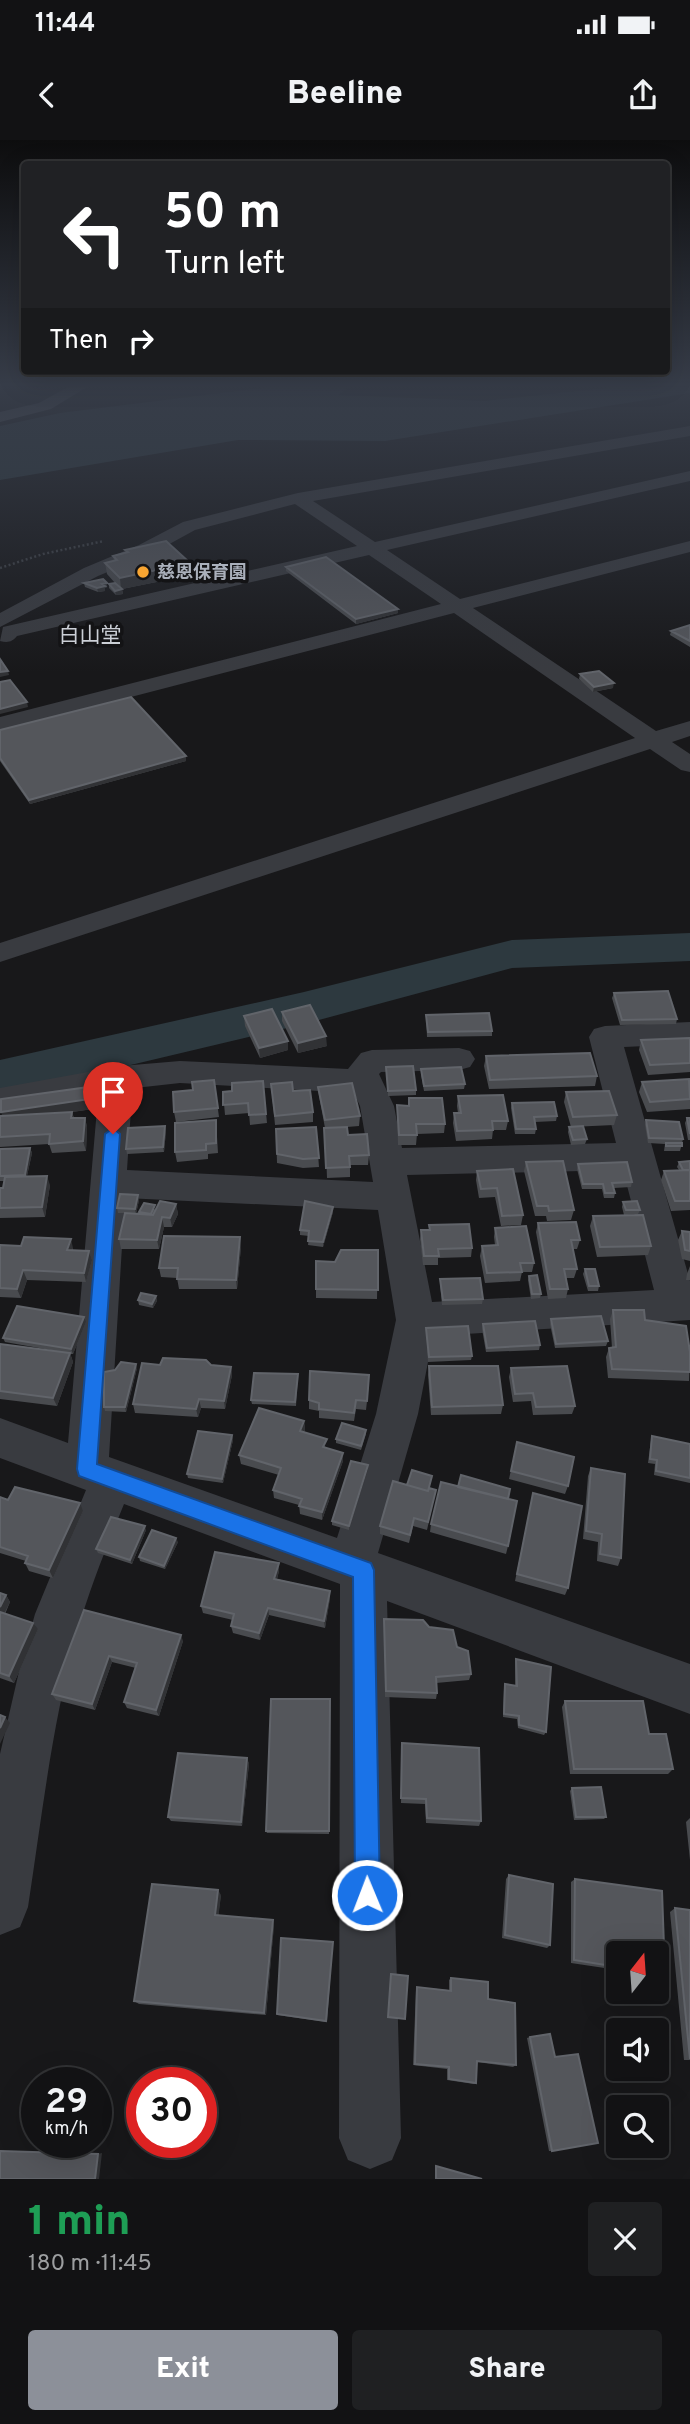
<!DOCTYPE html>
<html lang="en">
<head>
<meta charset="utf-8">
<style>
	:root { --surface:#121214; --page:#1f2022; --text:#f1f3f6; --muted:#9c9ea0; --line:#313234; --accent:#8c9099 }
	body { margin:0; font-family:Overpass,"Noto Sans JP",sans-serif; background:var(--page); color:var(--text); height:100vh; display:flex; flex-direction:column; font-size:26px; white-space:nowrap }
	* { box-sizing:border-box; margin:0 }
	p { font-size:23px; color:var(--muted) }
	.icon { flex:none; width:38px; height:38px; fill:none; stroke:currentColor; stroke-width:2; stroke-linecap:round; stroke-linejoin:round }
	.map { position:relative; height:2039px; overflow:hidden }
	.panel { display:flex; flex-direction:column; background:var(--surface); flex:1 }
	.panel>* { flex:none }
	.guide { position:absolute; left:21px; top:21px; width:649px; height:214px; border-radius:7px; box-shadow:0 7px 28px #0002,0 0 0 2px var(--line); background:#202124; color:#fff; overflow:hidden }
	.needle { width:46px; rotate:17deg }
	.fabs { position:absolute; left:606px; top:1801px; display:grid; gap:14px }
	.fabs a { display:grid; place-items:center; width:63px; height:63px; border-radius:7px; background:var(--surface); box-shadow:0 7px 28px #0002,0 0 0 2px var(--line); font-size:35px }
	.speed { position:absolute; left:21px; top:1927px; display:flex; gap:14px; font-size:35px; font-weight:700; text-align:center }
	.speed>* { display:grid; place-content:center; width:91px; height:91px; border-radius:50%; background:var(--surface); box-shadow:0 7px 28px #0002,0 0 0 2px var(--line); line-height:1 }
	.speed small { font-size:18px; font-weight:400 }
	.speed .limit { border:10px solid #d22; background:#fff; color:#111 }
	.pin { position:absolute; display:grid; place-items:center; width:60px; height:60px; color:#fff; margin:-72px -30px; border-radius:50% 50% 50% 0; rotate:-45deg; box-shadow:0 0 7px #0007 }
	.pin .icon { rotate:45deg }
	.me { position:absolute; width:77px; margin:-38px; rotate:359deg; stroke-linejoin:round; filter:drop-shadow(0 0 5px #0008) }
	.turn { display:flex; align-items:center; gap:24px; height:147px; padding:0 28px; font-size:32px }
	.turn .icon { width:91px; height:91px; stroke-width:2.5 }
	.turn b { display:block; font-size:49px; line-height:60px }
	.then { display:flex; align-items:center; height:66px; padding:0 28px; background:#0003; gap:14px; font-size:26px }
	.round { display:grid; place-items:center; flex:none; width:74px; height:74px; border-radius:7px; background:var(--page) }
	.head { display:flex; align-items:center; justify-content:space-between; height:119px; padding:0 28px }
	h1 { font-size:42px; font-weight:800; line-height:52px; color:#1e9e55 }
	.primary-button { display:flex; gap:14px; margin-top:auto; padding:14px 28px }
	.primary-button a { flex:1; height:80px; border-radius:7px; background:var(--accent); color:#fff; font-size:28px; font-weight:800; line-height:80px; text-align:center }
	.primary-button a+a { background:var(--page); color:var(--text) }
	.status { display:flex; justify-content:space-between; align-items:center; height:49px; padding:0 35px; background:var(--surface); direction:ltr }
	.status svg { height:19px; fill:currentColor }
	header { display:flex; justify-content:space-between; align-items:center; height:91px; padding:0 28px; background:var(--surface); font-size:32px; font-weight:800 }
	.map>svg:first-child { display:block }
	.water { fill:#2d393f }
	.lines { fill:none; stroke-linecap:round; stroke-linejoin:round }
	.river { fill:#2d393f; fill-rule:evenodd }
	.path { stroke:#3f4247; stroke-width:2.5; stroke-dasharray:2 2.5; stroke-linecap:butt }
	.minor { fill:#393b40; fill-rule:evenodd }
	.major { fill:#55585f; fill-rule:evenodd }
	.wall { fill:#494b4f }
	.shaded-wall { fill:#313235 }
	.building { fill:#54565b; stroke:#61646a; stroke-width:2 }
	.route { fill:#1a73e8; stroke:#114b97; stroke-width:2 }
	.poi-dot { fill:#f8a532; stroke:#131315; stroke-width:2.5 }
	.labels { text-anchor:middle; stroke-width:7; stroke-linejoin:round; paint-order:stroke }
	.far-poi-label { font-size:18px; font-weight:bold; fill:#aab0bb; stroke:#131315; text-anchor:start }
	.far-quarter-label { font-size:21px; fill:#cbcfd6; stroke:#131315 }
</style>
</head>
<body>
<div class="status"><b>11:44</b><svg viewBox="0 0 49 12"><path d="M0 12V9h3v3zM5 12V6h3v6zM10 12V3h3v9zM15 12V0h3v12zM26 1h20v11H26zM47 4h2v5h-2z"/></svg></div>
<header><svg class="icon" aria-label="back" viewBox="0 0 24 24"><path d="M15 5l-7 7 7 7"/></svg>Beeline<svg class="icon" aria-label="share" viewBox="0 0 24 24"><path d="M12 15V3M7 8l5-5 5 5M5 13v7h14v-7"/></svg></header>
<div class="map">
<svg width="690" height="2039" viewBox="0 0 690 2039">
	<rect width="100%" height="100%" fill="#18181a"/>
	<!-- water -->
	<path class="water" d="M270,247H349L338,255L485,261L615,247H690V253L385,301L238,300L0,340V286L60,273Z"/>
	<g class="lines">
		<!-- river -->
		<path class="river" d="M690,793V821L512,828L304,884L0,956V920L304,852L512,800Z"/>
		<!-- path -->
		<path class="path" d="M0,428L43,414L104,401"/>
		<!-- minor -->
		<path class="minor" d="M690,286V296L313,361L375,402L690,331V341L387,410L460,459L690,401V412L473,468L656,591L690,581V596L672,602L690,614V632L681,630L650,609L0,822V803L635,598L454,473L0,591V577L441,464L369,415L17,496C12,502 8,503 0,501L3,487L357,406L295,364L195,390L153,413L98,436L0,487V473L84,428L139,405L183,382L298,353Z
			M690,882V904L624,907L690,1141V1180L433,1196L418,1274L378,1413L690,1524V1574L387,1461L401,1998L392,2020L370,2029L348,2020L339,1998L340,1444L124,1364C107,1406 89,1449 77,1494C52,1583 42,1676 28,1767L20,1787L0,1795V1614L20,1527L35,1474L86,1350L0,1318V1278L68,1303L97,969L101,953L0,972V948L121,926L180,921L348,929L361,913L372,910L459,908L470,911L475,919L470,927L459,930L381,932L379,934L394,966L402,1008L616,1003L589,897L594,889L605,886ZM180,943L354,953L360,966L373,1042L127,1030L131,969L135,948ZM623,1030L654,1150L432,1162L407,1035ZM125,1058L378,1070L396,1180L376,1274L337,1398L109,1317Z"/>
		<!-- major -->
		<path class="major" d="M68,247H87L51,269L0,282V272L39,263Z"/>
	</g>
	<!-- wall -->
	<path class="wall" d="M125,410L191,435L122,449L123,454L116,455L109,448V444L115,443L107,434L105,423L114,421L113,416L125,413Z
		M286,427L398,473L356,484L286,431Z
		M84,443L107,447L105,448V451L98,452L85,447Z
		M690,485V507L670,495L671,491Z
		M580,534L613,548L593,552L579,539Z
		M0,590L186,616V621L30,664L0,621Z
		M614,853L677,879L676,884L620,885L612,858Z
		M282,872L327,906L298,913L282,881Z
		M426,875L492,891V896L427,897Z
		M244,876L288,910L260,918L245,886Z
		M690,898V932L648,935L639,910L641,900Z
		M486,916L597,936L595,946L489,949L484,926Z
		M386,927L416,950V955L388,956Z
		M421,929L465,944L464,949L424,951L421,934Z
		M214,940L219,977L176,982L174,972L193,950Z
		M263,941L267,983L250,985L249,973L225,975L223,952L232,951Z
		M690,941V969L647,972L639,952L642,942Z
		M271,944L293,951L313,972V982L275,985Z
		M89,947L92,956L93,969L72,972L74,978H85L87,987L86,1011L52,1013L49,1004L0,1007V976H3L1,972Z
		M318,947L360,976L359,986L347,987L348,995L369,1015L368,1025H350V1037L327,1038L325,988L319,956Z
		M566,952L617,975L614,985L571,987L564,962Z
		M458,956L508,981L506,990H493L492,999L456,1001L453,983L454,973H458L457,966Z
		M512,963L557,976L556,981L535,982L536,989L535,994H515L511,968Z
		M397,965L445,984L444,993L417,994L416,1005H398Z
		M687,978H690V1000H688L685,983Z
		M216,980L218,1013L208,1014V1019L177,1022L175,1012Z
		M646,980L683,999L680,1011H664L665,1004L648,1003L645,985Z
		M316,987L319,1027L303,1028L277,1023L276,989Z
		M569,987L587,999L585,1004L571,1005L568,992Z
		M166,991L164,1012L127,1014L126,1009Z
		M30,1008L32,1013L27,1036L50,1045L45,1077L0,1078V1048H3L4,1041H0V1009Z
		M690,1021V1070L671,1071L661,1040L664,1031L679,1030L677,1027L679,1022Z
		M526,1022L574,1070L571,1080L547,1081L546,1076H535L524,1031Z
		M578,1024L632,1042L631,1047L614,1048L615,1053L614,1058H604L602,1049H582L577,1029Z
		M513,1029L523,1075L521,1085L501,1086L495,1057L479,1058L476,1040L477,1031Z
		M138,1055L139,1060L136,1074H139V1072L156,1069L176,1064L178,1074L172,1087H164L159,1109H121L119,1099L125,1073H118L117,1068Z
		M623,1062L640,1070L638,1074L624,1075L622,1067Z
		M333,1067V1072L323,1107L308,1105L309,1096L300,1095V1090Z
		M593,1076L651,1106L648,1115L597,1117L590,1086Z
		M538,1083L580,1100L577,1109H573L577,1129L574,1138H566L568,1149L566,1158L548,1159L536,1092Z
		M429,1085L472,1108L471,1117L438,1118V1125H423L420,1099L421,1090H429Z
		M495,1088L534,1123L532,1132H522L520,1141L485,1143L480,1116L482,1106L495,1105L494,1097Z
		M682,1091L690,1092V1121L682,1119L678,1100Z
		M0,1105L73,1108V1110L89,1111L92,1120L86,1142L27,1140L21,1158L0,1157Z
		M241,1107L237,1149H179L177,1138L161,1137L159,1128Z
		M378,1110L377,1159L316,1158V1121L335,1122Z
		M690,1126V1140H686L687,1134Z
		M585,1129L599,1146L598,1151H588L583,1134Z
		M529,1136L541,1154L540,1158L531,1159L528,1140Z
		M440,1139L483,1159L482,1164L442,1165L440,1144Z
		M156,1156L157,1161L153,1168L139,1165L138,1160Z
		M613,1170L645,1180L690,1212L689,1241L608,1238L606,1217L609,1208H612L610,1179Z
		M551,1179L608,1201L606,1206L555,1208L550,1184Z
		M86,1182L73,1214L5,1202L3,1198Z
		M483,1184L540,1205L539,1210L486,1212L482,1189Z
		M426,1188L472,1216L471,1220L428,1222Z
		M0,1204L70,1213L73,1222L57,1266L0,1259Z
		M160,1225H211L231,1227L232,1235L225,1269L201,1268L198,1277L135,1273L133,1264Z
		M429,1226L503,1265L501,1274L431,1275L428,1235Z
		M137,1228L126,1272L105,1271L104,1267Z
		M511,1228L575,1266L572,1274L533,1275L531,1261L513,1262L509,1237Z
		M298,1234L296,1266L252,1264L251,1260Z
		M369,1244L366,1270L356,1269L354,1281L319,1278V1271L309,1269V1260Z
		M304,1281L305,1290L304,1292L327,1308L343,1321L322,1380L300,1374L299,1365L274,1358L273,1350L279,1335L241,1324L239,1315Z
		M366,1290V1294L361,1310L336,1303V1299Z
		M232,1295L233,1300L223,1343L188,1338L187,1334Z
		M652,1296L690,1312V1343L654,1335L655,1324L648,1323L651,1300Z
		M517,1302L568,1346L565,1354L509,1339Z
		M591,1328L621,1418L618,1426L597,1421L598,1402L583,1399L588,1336Z
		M368,1330L349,1390L332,1385V1381Z
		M407,1345L436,1350L427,1390L413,1386L409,1403L380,1394V1386Z
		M533,1353L568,1448L565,1455L515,1441Z
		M0,1357L8,1360L83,1371L53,1438L29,1431L25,1423L26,1421L0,1413Z
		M508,1359V1406L506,1414L430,1392L431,1384Z
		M146,1390L132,1424L98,1413L96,1409Z
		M178,1402L165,1429L140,1421L139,1417Z
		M279,1423V1431L277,1439L330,1451V1458L325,1488L269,1475L260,1500L233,1493L231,1486L233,1480L203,1473L201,1466Z
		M0,1453L6,1455L10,1462L5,1474L38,1489L14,1543L0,1538Z
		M84,1470L183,1501L159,1576L127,1568L124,1562L136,1528L112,1522L95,1570L56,1560L52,1554Z
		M384,1479L429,1487L457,1507L471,1534L469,1540L436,1543L437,1553L436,1559L385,1557Z
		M516,1519L546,1592L544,1595L518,1588L517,1579L503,1577L504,1548L505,1544L515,1546V1522Z
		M330,1559L329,1694L267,1693L266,1691Z
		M565,1561L649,1594L673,1629L668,1634H570L562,1567Z
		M402,1603L481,1681L479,1686L426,1683L425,1664L401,1663Z
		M247,1618L249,1624L242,1686L171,1681L168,1677Z
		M572,1648L606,1677L604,1679L574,1680L570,1651Z
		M690,1678V1720L686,1682Z
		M509,1735L550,1805L547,1808L502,1798L506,1739Z
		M575,1739L662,1751L665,1835L660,1837H656V1813H618V1830L571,1823V1742Z
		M221,1755L218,1776L274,1785L266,1875L139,1864L134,1861Z
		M675,1768L690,1770V1920H684L670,1772Z
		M333,1802L327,1882L277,1875V1874Z
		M451,1838L488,1859L516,1925L513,1927L477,1922L476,1943L474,1944L447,1940V1929L413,1925L416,1849L417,1847L449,1850V1840Z
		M530,1897L552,2011H549L527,1898Z"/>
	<!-- shaded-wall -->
	<path class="shaded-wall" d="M190,423L191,435L122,449L123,454L116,455L115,451L121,449L120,438Z
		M107,443V447L105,448V451L98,452L97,448L102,444Z
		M398,469V473L356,484V479Z
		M8,531L9,535L0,537V532Z
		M614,543L613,548L593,552L594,547Z
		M27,562L28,567L0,574V569Z
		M186,616V621L30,664L29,660Z
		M326,896L327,906L298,913V903Z
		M288,901V910L260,918L259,908Z
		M89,947L92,956L93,969L72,972L74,981L5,982L1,972Z
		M85,978L87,987L86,1011L83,1001Z
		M165,986L166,991L164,1012L163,1007Z
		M30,1008L32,1013L26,1040L25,1035Z
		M47,1036L50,1045L45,1077L42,1067Z
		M138,1055L139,1060L136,1074L135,1069Z
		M176,1064L178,1074L172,1087L170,1078Z
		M333,1067V1072L323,1107V1102Z
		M162,1077L164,1087L159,1109L157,1100Z
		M240,1097L241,1107L237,1149L236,1140Z
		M71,1099L73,1108L70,1119L67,1110Z
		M89,1111L92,1120L86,1142L84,1133Z
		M23,1130L27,1140L21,1158L17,1149Z
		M156,1156L157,1161L153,1168L152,1164Z
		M84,1177L86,1182L73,1214L71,1209Z
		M70,1213L73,1222L57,1266L53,1258Z
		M136,1224L137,1228L126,1272L125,1267Z
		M231,1227L232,1235L225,1269L224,1261Z
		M199,1259L201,1268L198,1277L196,1269Z
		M304,1281L305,1290L301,1300L300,1291Z
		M232,1295L233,1300L223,1343L222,1339Z
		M343,1313V1321L322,1380V1372Z
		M368,1325V1330L349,1390V1386Z
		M80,1363L83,1371L53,1438L49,1430Z
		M145,1386L146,1390L132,1424L130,1420Z
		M176,1398L178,1402L165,1429L164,1426Z
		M279,1423V1431L275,1446L274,1439Z
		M330,1451V1458L325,1488L324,1481Z
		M6,1455L10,1462L2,1478L0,1475V1467Z
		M268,1468L269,1475L260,1500L259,1493Z
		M33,1483L38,1489L14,1543L9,1536Z
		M181,1495L183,1501L159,1576L156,1570Z
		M109,1516L112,1522L95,1570L92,1564Z
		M5,1577L10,1583L0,1604V1588Z
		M247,1618L249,1624L242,1686L241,1682Z
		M218,1750L221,1755L218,1780L215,1775Z
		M273,1780L274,1785L266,1875L264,1873Z
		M102,2013L99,2039H95L98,2014Z"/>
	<!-- building -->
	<path class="building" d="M166,401L190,423L120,438L105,423L117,420L113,416L128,412L125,410Z
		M326,417L398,469L356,479L286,427Z
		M103,439L107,443L102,444L105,446L97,448L84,443Z
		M115,443L122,449L115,451L109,444Z
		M690,485V501L671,491Z
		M0,519L8,531L0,532Z
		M599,531L614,543L594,547L580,534Z
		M10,540L27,562L0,569V542Z
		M131,557L186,616L29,660L0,618V590Z
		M668,851L677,879L622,880L614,853Z
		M310,865L326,896L298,903L282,872Z
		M272,869L288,901L259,908L244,876Z
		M489,873L492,891L428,892L426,875Z
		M690,898V923L650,925L641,900Z
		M590,913L597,936L490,940L486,916Z
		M413,926L416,950L388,951L386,927Z
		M461,927L465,944L424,946L421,929Z
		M689,939L690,959L650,962L642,942Z
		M214,940L218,968L174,972L173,952L193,950L192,942Z
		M263,941L266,974L249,975L248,963L223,965V952L232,951V943Z
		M292,942L293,951L310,950L313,972L275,976L271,944Z
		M352,943L360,976L325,980L318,947Z
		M89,947L90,959L1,972V959Z
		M609,951L617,975L573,977L566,952Z
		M503,955L508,981H492L493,990L457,991L454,973H461L458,956Z
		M409,958H442L445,984H416L417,995H399L397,965L409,966Z
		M554,962L557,976L534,977L536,989H516L512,963Z
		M72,972L71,978H85L83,1001L49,1004L50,994L0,997V976Z
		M687,978H690V994Z
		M216,980V1003L206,1004V1010L175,1012V983Z
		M646,980L679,982L683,999L649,998Z
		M165,986L163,1007L126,1009L128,988Z
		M583,986L587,999L573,1000L569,987Z
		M316,987L319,1018L303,1019L277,1014L276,989Z
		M347,987L348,995L367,994L369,1015L349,1016L350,1027L326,1028L324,988Z
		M666,1003H682V1006H666Z
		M30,1008L25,1035L0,1036V1009Z
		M563,1021L574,1070L549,1071L548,1066H537L526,1022Z
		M690,1021V1030H683L679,1022Z
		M627,1022L632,1042L612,1043L615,1053H605L603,1044H583L578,1024Z
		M513,1029L523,1075L502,1076L497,1048L481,1049L477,1031Z
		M690,1030V1061H675L664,1031Z
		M47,1036L42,1067L0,1068V1048H3L5,1037Z
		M120,1054L138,1055L135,1069L117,1068Z
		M160,1061L176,1064L170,1078L162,1077L157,1100L119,1099L125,1073L153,1075Z
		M305,1061L333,1067L323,1102L308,1101L309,1091L300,1090Z
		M637,1061L640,1070H626L623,1062Z
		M144,1063L155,1065L151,1074L139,1072Z
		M643,1075L651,1106L600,1107L593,1076Z
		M576,1082L580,1100H571L577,1129H564L568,1149H550L538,1083Z
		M469,1084L472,1108L438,1109L439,1116H424L421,1090H430L429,1085Z
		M526,1086L534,1123H520L522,1132L487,1133L482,1106L498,1105L495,1088Z
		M682,1091L690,1092V1111L685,1110Z
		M164,1096L240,1097L236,1140L177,1139L178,1128H159Z
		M24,1097L71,1099L67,1110L89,1111L84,1133L23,1130L17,1149L0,1148V1105L21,1106Z
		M341,1110H378V1150L316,1149V1121L335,1122Z
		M585,1129H595L599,1146H589Z
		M537,1135L541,1154H532L529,1136Z
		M480,1138L483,1159L443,1160L440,1139Z
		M141,1153L156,1156L152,1164L138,1160Z
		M17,1166L84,1177L71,1209L3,1198Z
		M613,1170H644L645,1180L686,1186L690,1212V1232L612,1229L609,1208L616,1207Z
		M601,1176L608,1201L556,1204L551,1179Z
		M535,1181L540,1205L487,1208L483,1184Z
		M468,1186L472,1216L429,1217L426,1188Z
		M0,1204L70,1213L53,1258L0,1251Z
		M163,1218L206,1220L211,1225L231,1227L224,1261L199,1259L196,1269L133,1264L142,1223L160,1225Z
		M121,1222L136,1224L125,1267H104V1232L115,1230Z
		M429,1226H498L503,1265L432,1267Z
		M567,1226L575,1266L536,1267L533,1253L515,1254L511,1228Z
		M310,1231L369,1235L367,1261L356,1260L354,1273L319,1269V1263L309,1260Z
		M254,1233L298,1234L295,1262L251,1260Z
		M259,1268L304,1281L300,1291L327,1299L323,1307L343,1313L322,1372L299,1366L302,1359L273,1350L281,1328L239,1315Z
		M342,1283L366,1290L361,1306L336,1299Z
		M198,1291L232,1295L222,1339L187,1334Z
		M652,1296L690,1304V1338L656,1331L657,1320L650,1319Z
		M517,1302L574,1317L568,1346L511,1331Z
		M351,1321L368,1325L349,1386L332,1381Z
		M591,1328L625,1334L621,1418L600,1414L602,1394L586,1391Z
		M412,1330L432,1336L428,1351L407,1345Z
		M461,1335L510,1349L508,1359L458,1347Z
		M393,1341L428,1351L429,1348L436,1350L428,1382L414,1378L410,1395L380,1386Z
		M441,1342L517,1361L508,1406L431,1384Z
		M15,1347L80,1363L49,1430L25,1423L28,1416L0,1407V1357L8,1360Z
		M533,1353L582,1366L568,1448L517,1434Z
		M111,1377L145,1386L130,1420L96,1409Z
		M152,1390L176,1398L164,1426L139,1417Z
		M215,1412L279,1423L274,1439L330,1451L324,1481L268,1468L259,1493L231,1486L234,1474L201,1466Z
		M0,1453L6,1455L0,1467Z
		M84,1470L181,1495L156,1570L124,1562L137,1523L109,1516L92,1564L52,1554Z
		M0,1472L33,1483L9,1536L0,1533Z
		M384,1479L423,1480L429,1487L453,1490L457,1507L468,1511L471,1534L436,1537L437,1553L386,1551Z
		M516,1519L551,1527L546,1592L519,1585V1576L504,1574L505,1544L517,1546Z
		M271,1559H330L329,1691H266Z
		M565,1561H643L649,1594H666L673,1629H574Z
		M0,1575L5,1577L0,1588Z
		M402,1603L479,1608L481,1681L427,1678L426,1659L401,1658Z
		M178,1613L247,1618L241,1682L168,1677Z
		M601,1647L606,1677H576L572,1648Z
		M509,1735L553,1744L550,1805L505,1795Z
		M575,1739L662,1751L665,1835L656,1833V1813H618V1827L574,1820Z
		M152,1744L218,1750L215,1775L273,1780L264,1873L134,1861Z
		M675,1768L690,1770V1919Z
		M281,1798L333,1802L326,1881L277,1874Z
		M391,1834L408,1836L405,1879L388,1877Z
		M451,1838L488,1842V1859L515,1863L516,1925L477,1921L476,1943L449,1939V1927L415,1924L417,1847L451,1851Z
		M550,1894L555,1917L578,1914L598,2003L552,2011L530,1897Z
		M0,2011L98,2014L95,2039H0Z
		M436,2026L482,2039H436Z"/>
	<!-- sky -->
	<linearGradient id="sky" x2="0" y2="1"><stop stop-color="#0d0d0e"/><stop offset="0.46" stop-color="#373d49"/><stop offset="1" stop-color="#373d49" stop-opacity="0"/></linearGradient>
	<rect width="690" height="532" fill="url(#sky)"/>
	<!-- route -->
	<path class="route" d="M113,988L120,994L97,1324L371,1423L374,1430L380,1755L376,1764L367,1768L358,1764L355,1755L353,1437L79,1336L77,1329L105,994Z"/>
	<!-- markers -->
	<circle class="poi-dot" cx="143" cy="432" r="7"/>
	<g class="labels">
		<!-- far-poi labels -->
		<g class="far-poi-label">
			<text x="157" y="438">慈恩保育園</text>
		</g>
		<!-- far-quarter labels -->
		<g class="far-quarter-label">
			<text x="90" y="502">白山堂</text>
		</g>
	</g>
</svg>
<div class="fabs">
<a><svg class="needle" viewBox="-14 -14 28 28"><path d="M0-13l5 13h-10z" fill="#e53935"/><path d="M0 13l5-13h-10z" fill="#9c9ea0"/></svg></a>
<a><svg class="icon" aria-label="sound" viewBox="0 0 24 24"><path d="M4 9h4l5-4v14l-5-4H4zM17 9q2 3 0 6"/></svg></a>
<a><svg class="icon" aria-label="search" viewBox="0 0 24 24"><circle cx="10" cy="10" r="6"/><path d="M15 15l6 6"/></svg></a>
</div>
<div class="speed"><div>29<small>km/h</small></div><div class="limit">30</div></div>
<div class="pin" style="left:113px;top:994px;background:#d93025"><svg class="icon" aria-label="arrive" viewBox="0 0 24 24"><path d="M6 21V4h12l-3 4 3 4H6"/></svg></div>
<svg class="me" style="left:367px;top:1755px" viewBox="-20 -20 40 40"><circle r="17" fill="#1a73e8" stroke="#fff" stroke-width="3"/><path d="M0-11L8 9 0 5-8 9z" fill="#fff"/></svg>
<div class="guide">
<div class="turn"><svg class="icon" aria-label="left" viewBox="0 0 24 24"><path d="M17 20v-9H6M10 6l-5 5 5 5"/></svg><div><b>50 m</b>Turn left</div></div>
<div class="then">Then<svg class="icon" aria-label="right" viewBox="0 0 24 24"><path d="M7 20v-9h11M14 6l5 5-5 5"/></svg></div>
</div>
</div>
<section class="panel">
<div class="head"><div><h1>1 min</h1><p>180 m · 11:45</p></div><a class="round"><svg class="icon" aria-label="close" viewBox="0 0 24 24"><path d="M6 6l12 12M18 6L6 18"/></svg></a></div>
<div class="primary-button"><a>Exit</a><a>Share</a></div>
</section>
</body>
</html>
